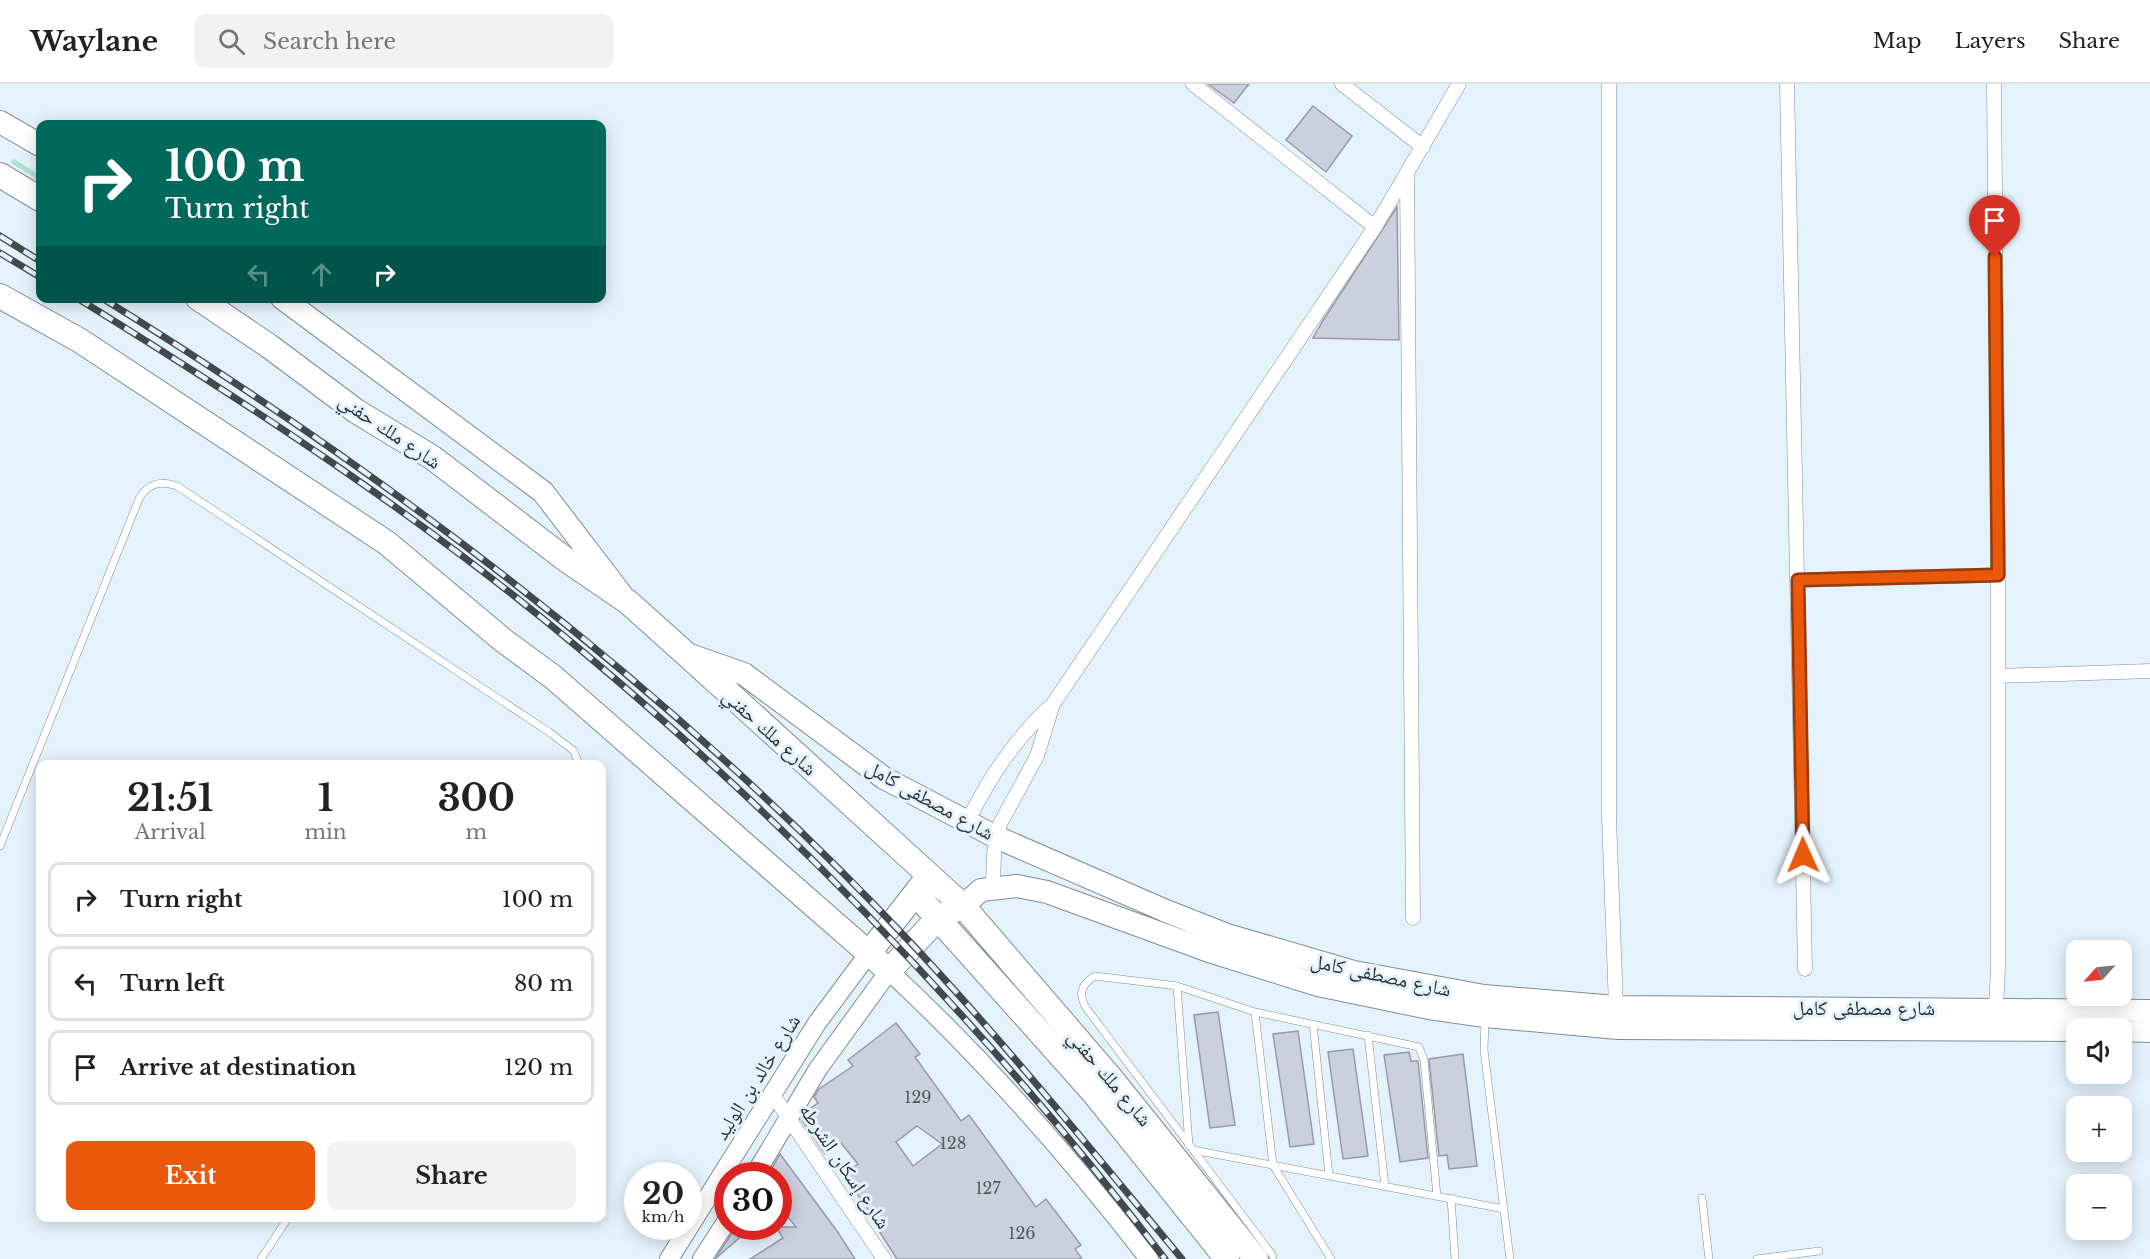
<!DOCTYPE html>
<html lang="en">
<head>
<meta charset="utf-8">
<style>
	:root { --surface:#fff; --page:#f2f2f2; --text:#222; --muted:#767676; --line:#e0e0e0; --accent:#ea580c }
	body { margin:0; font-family:"Libre Baskerville","Noto Naskh Arabic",serif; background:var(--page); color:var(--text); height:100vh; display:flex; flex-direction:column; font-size:22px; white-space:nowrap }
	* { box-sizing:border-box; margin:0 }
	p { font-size:20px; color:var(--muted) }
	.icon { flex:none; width:33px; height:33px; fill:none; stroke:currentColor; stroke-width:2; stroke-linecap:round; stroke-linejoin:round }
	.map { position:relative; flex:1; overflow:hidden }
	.panel { position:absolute; left:36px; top:676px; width:570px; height:462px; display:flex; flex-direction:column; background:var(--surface); border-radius:12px; box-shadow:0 3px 15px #0003 }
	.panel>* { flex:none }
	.top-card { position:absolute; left:36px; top:36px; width:570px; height:183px; border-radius:12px; box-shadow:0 3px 15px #0003; background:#00695c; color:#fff; overflow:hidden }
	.needle { width:39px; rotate:243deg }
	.tools { position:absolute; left:2066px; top:856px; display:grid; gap:12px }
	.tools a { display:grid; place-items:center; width:66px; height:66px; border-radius:12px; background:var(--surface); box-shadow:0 3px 15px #0003; font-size:30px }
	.speed { position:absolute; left:624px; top:1078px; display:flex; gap:12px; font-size:30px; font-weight:700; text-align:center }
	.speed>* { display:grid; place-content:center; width:78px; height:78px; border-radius:50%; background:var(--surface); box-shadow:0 3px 15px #0003; line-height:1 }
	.speed small { font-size:15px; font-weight:400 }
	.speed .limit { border:9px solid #d22; background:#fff; color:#111 }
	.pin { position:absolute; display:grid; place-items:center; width:51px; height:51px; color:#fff; margin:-62px -26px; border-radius:50% 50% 50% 0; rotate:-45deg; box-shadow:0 0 6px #0007 }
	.pin .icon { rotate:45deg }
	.me { position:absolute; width:66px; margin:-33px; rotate:359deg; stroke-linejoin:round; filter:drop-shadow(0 0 4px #0008) }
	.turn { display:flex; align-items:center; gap:21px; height:126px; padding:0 30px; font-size:27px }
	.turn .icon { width:78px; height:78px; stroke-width:2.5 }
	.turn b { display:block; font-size:42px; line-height:51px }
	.lanes { display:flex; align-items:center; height:57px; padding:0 30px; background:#0003; justify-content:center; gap:30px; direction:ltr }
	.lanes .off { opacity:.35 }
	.eta { display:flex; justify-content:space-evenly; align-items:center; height:102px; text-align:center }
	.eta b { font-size:36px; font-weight:700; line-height:42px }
	.action { display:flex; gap:12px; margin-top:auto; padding:12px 30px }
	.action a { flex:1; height:69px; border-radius:12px; background:var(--accent); color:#fff; font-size:24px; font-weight:700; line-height:69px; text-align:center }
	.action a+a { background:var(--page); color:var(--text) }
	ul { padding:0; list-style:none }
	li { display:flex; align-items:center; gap:18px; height:75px; margin:0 12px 9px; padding:0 18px; border:3px solid var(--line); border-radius:12px }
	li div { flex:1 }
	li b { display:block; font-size:22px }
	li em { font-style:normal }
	header { display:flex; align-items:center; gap:36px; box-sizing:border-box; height:84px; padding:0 30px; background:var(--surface); border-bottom:2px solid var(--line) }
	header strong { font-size:28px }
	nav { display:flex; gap:33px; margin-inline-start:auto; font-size:21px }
	.search { width:420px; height:54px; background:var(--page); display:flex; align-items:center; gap:15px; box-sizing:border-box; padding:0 21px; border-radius:12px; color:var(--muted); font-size:22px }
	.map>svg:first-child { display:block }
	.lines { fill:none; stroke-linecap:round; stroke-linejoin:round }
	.stream { stroke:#afe1cd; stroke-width:5 }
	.building { fill:#cbd0dd; stroke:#969aa7; stroke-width:1.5; fill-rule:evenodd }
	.service-casing { stroke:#7f8c94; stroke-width:8 }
	.minor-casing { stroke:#7f8c94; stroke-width:15 }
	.tertiary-casing { stroke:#7f8c94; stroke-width:20 }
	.primary-casing { stroke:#7f8c94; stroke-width:24 }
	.trunk-casing { stroke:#7f8c94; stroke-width:26 }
	.service { stroke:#fff; stroke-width:7 }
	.minor { stroke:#fff; stroke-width:14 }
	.tertiary { stroke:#fff; stroke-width:18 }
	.primary { stroke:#fff; stroke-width:22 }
	.trunk { stroke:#fff; stroke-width:24 }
	.rail-casing { stroke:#42484b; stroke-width:7 }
	.rail { stroke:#e4f2fb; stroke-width:4.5; stroke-dasharray:14; stroke-linecap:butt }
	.route-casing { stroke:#983908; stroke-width:15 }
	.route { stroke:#ea580c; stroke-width:10 }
	.labels { text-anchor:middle; stroke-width:6; stroke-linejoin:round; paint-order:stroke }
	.number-label { font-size:16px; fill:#54595e }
	.street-label { font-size:20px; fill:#2c3134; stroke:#e4f2fb }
</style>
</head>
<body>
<header>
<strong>Waylane</strong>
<div class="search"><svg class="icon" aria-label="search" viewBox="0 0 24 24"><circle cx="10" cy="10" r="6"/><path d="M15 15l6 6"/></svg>Search here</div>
<nav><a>Map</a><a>Layers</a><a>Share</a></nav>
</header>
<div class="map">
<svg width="2150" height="1175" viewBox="0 0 2150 1175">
	<rect width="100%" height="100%" fill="#e4f2fb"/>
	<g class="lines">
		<!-- stream -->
		<path class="stream" d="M14,78L40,94"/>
	</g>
	<!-- building -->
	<path class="building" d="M1208,0H1249L1234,19Z
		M1313,22L1352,52L1326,88L1286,56Z
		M1397,123L1399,256L1313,254L1322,238Z
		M1218,928L1235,1041L1210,1044L1194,931Z
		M896,939L920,970L915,973L961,1037L969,1031L1036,1123L1046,1115L1081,1161L1075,1165L1082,1175H897L879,1147L882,1145L843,1090L858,1080L841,1059L825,1070L801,1035L806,1027L818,1019L814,1013L819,1005L853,982L848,976ZM917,1042L942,1060L913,1082L896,1058Z
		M1298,947L1314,1060L1290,1063L1273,950Z
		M1353,965L1368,1072L1343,1075L1328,968Z
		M1409,968L1411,977H1418L1428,1074L1400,1078L1384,971Z
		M1463,970L1477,1082L1449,1085L1447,1071L1439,1072L1429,975Z
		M780,1070L837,1147L855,1175H750L783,1154L776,1143H796L778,1121V1092H767Z
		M736,1143H752L715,1175Z"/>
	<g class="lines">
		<!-- service casing -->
		<g class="service-casing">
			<path id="service" d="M0,762L139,415C147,400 161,396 177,402L549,648L574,667L579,681
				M1177,902L1189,1061
				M1255,928L1273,1081L1331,1175
				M1485,936L1484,966L1510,1175
				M1313,940L1329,1091
				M1368,951L1385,1102
				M1193,1066L1504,1125
				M1451,1114L1455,1175
				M1702,1114L1709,1175
				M1273,1172L1087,925C1078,911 1080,901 1095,892L1177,902L1255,928L1419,963L1424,976L1437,1112
				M261,1175L288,1134
				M1757,1175L1819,1167"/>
		</g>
		<!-- minor casing -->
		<g class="minor-casing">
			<path id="minor" d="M1193,0L1375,143
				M1342,0L1423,63
				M1609,0V733L1616,923
				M1787,0L1805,885
				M1994,0L1998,454V884L1996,925
				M1407,91L1413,834
				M1798,496L1998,491
				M1998,592L2150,587
				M967,739C989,693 1015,654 1053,620L1375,143L1459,0
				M993,802L994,770L1000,740L1037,672L1053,620
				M773,1011L884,1175"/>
		</g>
		<!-- tertiary casing -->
		<g class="tertiary-casing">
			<path id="tertiary" d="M754,1092L818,985L889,887C984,975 1070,1073 1149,1175
				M669,1175L817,939L869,869
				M702,1175L728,1135"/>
		</g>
		<!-- primary casing -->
		<g class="primary-casing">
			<path id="primary" d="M0,38L40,61
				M282,214L543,408L621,510
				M687,570L744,590L884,694L996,753L1166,827L1227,851L1354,888L1484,912L1616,923L2150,927
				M963,822L981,806L1017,802L1047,808L1209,867L1318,901L1429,924L1485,932L1618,944L2076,946
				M2121,946L2150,947"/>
		</g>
		<!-- trunk casing -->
		<g class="trunk-casing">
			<path id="trunk" d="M0,91L40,115
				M0,212L79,256L387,459L504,557L553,593L889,887L938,834L963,822
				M198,214L269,262L356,327L433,374L565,475L628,518L686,570L963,822L1110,993L1256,1175
				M916,810L1093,1008L1227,1175
				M869,869L925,797"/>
		</g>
		<!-- service -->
		<use href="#service" class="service"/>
		<!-- minor -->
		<use href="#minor" class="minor"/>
		<!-- tertiary -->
		<use href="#tertiary" class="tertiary"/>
		<!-- primary -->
		<use href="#primary" class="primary"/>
		<!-- trunk -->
		<use href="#trunk" class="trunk"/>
		<!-- rail casing -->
		<g class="rail-casing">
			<path id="rail" d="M0,152L40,177
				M0,169L40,193
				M77,214C252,322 425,435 582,567C798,747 994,952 1165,1175
				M102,214C395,395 674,607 911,859C1006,960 1093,1068 1182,1175"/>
		</g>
		<!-- rail -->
		<use href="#rail" class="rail"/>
	</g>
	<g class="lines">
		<!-- route casing -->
		<g class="route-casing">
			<path id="route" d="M1803,771L1798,496L1998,491L1995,173"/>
		</g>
		<!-- route -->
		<use href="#route" class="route"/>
	</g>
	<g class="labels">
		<!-- number labels -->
		<g class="number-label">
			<text x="918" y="1019">129</text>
			<text x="953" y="1065">128</text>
			<text x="988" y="1110">127</text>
			<text x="1022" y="1155">126</text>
		</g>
		<!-- street labels -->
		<g class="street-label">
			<text transform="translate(390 347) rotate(34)" y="7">شارع ملك حفني</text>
			<text transform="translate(770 648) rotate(42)" y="7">شارع ملك حفني</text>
			<text transform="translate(930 716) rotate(29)" y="7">شارع مصطفى كامل</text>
			<text transform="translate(1381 891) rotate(12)" y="7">شارع مصطفى كامل</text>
			<text x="1864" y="931">شارع مصطفى كامل</text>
			<text transform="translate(757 993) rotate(-58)" y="7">شارع خالد بن الوليد</text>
			<text transform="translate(1110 994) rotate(50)" y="7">شارع ملك حفني</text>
			<text transform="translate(845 1082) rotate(56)" y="7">شارع إسكان الشرطه</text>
		</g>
	</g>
</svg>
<div class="tools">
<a><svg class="needle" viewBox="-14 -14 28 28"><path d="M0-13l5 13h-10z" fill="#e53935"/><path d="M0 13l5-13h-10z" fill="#767676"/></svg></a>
<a><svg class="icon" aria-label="sound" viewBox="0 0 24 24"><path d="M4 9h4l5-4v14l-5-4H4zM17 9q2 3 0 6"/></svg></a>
<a>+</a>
<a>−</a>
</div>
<div class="speed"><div>20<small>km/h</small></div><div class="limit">30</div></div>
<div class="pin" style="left:1995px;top:173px;background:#d93025"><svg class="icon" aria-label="arrive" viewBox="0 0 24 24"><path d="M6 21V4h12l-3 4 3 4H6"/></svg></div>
<svg class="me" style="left:1803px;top:771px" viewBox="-20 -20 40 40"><path d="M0-17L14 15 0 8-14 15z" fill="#ea580c" stroke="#fff" stroke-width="4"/></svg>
<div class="top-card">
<div class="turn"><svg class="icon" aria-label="right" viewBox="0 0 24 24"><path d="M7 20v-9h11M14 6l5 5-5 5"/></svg><div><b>100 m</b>Turn right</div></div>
<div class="lanes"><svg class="icon off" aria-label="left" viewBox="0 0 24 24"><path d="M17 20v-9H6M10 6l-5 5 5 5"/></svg><svg class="icon off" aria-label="ahead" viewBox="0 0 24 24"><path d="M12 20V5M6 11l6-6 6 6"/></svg><svg class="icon" aria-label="right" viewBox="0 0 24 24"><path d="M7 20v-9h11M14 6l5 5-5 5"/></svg></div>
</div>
<section class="panel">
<div class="eta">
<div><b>21:51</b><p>Arrival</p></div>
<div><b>1</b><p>min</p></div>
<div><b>300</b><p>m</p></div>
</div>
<ul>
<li><svg class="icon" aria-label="right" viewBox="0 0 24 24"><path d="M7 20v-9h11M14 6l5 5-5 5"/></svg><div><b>Turn right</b></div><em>100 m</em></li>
<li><svg class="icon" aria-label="left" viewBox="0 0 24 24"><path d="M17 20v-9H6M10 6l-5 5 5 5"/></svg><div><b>Turn left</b></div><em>80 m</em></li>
<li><svg class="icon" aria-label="arrive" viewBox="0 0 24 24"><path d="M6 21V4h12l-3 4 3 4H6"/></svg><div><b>Arrive at destination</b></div><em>120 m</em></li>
</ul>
<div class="action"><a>Exit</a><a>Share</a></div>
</section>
</div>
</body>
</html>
